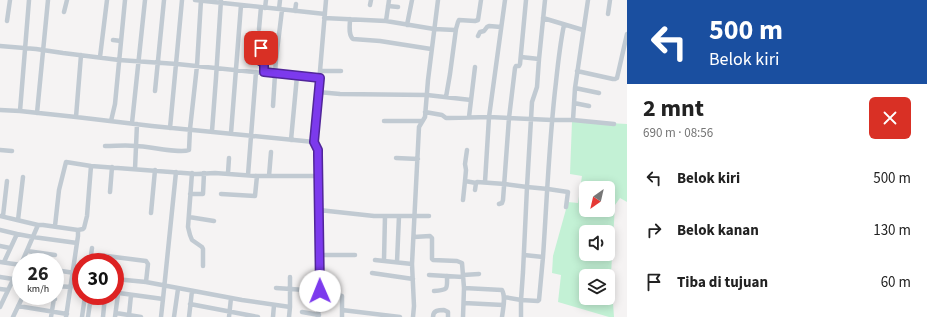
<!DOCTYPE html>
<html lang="id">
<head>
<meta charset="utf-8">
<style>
	:root { --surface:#fff; --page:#f2f2f2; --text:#222; --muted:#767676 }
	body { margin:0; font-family:"Source Sans 3",sans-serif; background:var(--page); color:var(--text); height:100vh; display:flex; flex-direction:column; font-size:15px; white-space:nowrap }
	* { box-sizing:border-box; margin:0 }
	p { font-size:13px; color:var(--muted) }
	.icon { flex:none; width:22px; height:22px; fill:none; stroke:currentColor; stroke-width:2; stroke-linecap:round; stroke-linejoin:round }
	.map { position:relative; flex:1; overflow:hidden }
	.sheet { display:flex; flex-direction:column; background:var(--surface); width:300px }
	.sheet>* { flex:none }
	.hud { background:#1a4fa0; color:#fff; overflow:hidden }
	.needle { width:26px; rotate:214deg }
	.controls { position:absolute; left:579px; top:181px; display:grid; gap:8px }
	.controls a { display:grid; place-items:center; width:36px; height:36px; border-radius:6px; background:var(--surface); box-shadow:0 2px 10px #0003; font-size:20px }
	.speed { position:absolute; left:12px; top:253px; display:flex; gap:8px; font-size:20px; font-weight:700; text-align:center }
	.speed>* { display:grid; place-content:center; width:52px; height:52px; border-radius:50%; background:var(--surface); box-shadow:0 2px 10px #0003; line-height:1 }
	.speed small { font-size:10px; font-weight:400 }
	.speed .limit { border:6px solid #d22; background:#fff; color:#111 }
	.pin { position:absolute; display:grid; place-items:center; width:34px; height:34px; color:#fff; margin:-17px; border-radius:8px; box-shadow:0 2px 6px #0006 }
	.me { position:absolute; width:44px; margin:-22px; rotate:359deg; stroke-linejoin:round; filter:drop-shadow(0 0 3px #0008) }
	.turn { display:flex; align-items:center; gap:14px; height:84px; padding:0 16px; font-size:18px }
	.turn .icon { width:52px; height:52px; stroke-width:2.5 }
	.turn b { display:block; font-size:28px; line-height:34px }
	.round { display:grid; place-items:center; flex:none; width:42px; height:42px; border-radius:6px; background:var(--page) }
	.overview { display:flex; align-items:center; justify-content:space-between; height:68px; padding:0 16px }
	h1 { font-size:24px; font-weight:700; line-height:30px }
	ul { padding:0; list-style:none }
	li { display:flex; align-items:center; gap:12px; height:52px; padding:0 16px }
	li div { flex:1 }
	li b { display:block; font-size:15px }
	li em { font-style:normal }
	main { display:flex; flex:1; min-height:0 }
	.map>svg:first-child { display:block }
	.green { fill:#c3f1d5; fill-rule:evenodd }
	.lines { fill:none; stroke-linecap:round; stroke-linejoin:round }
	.minor { stroke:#c1cad2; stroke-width:4.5 }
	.route-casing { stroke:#51269a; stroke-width:10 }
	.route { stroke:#7c3aed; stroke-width:7 }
</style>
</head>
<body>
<main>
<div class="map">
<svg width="627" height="317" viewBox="0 0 627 317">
	<rect width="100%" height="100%" fill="#f5f3f3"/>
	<!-- green -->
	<path class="green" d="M572,121L627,124V202L620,198L615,205L611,274L614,317H609L558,302L561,275L552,273L553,256L568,202L578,203L582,176L570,174ZM586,188H608V210H586ZM586,232H608V254H586ZM586,276H608V298H586Z"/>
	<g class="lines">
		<!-- minor -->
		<path class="minor" d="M195,0L325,14
			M545,0L539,59L537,87L532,102L527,187L548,189L568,192L566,207
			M370,5L371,0
			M388,6L398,7
			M265,8L266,0
			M279,9L280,0
			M295,11L296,4
			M64,12L67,0
			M608,14L610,0
			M324,18L386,21L434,29L455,30L456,29L458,22L459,20L475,21L478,20L481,0
			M543,18L583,30
			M350,19C350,25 348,35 353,39L380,41L431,49
			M7,21L10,0
			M386,21L389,0
			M407,25L412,0
			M259,29L261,7
			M478,36L480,32L484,31L487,27L489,26L501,27
			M113,40L121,41
			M0,46L36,49L63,53L119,60L177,64L319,79
			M261,48L260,61L264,63V72
			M100,57L107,0
			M521,57L539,59
			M320,71H341
			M577,71L613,79H615L617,78L627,34
			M575,88L599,93
			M155,91L164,0
			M318,92L340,94L427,95L471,100
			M446,97L450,74L456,29
			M574,103L589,106
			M273,106L276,59L282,10
			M0,110L20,111L76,117L152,126L314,142
			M20,111L29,0
			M425,112L442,115L446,118H449L489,117L552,120H573L614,124
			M37,113L48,0
			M76,117L81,55
			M469,117L475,67
			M573,120L575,88L588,0
			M111,121L115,104L125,0
			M384,121H422
			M132,123L145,0
			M170,128L182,0
			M212,131L216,78L221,0
			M231,133L241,5
			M291,140L297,76
			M105,146C116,146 126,145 136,146C148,146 180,154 189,150L190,129L197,66L201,0
			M0,150L12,151
			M396,158L418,159
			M135,169L137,124
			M192,173L188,227L190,235L192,240L202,247L203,249V266
			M228,173L229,158
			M248,175L256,72
			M269,176L271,152
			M465,181L476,183
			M485,182L489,117L505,0
			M475,190L476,183L477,182L505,184L527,187L523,272L521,300V317
			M110,192L112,167
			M190,194H203L204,173
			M221,194L255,196L257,176
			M463,200L465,181L466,170L465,164L467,150
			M499,204L502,203L503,200L509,118L515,68L516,66H519L520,64L526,0
			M319,210L374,216H429
			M151,213L155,170
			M0,216L38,225L22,262
			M3,216L7,181
			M189,217L214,221
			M18,220L23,177
			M38,225H43L78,230L83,229L84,228L87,216L91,166
			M55,226L59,190L66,162L91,166L197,174L215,173L257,176H318
			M0,230L17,234L4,262
			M17,234L33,237L77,243
			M414,237L430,236L432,238V259L433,260L457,261L462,263L464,288L463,317
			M0,246L10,248
			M27,251L55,255
			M99,255L146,261L148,264L146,282
			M319,255H355
			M524,255L543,257C547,199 549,140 556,82C558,63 560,44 564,25
			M375,260L412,264
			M384,260L385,216
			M0,262L21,265
			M90,262L92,248
			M397,262L399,216
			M55,270L81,274
			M372,273L413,279
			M429,275L463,277
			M463,275L479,274
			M0,277L13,279
			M115,279L146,282L242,300L290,307L289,317
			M276,288L320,291
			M464,288L502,290C506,297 503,309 502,317
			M0,289L8,290
			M434,291C449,290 447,289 447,276
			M320,292L342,296V317
			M119,293L163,299L161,317
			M39,296L55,299
			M504,297L521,300L538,301L539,300L543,257
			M163,299L176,172
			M464,303L503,305
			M190,304L258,317
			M18,306L67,314
			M0,307L21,263
			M290,307V277
			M342,310L400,317
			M302,312L319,315
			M116,313L141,317
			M129,315L131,295
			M13,317L23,296
			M51,317L56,286L71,287
			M66,317L78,236V230
			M82,317L85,296
			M88,317L91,296
			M103,317L105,296
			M115,317L120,279
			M174,317L178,289
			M189,317L192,291
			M229,317L231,298
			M273,317L274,305
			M318,317L320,291L318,155L317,150L314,142L326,0
			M413,317L414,306L412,264L419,127L425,117L428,80L438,0
			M433,317C433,310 439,310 444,310L448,312V317"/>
	</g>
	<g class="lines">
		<!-- route casing -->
		<g class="route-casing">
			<path id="route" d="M261,48L260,61L264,63V72L320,78L314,142L318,150V155L320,291"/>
		</g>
		<!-- route -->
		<use href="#route" class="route"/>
	</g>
</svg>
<div class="controls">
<a><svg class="needle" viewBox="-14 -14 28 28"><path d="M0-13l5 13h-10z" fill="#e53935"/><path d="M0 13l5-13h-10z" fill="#767676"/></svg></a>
<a><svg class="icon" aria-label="sound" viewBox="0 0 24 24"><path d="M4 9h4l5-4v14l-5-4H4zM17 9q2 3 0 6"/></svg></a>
<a><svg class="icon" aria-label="layers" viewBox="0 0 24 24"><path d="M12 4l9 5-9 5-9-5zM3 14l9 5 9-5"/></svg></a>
</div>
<div class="speed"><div>26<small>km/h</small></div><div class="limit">30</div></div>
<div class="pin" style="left:261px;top:48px;background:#d93025"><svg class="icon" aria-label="arrive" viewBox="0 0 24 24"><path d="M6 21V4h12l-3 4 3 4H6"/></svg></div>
<svg class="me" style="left:320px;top:291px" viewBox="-20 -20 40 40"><circle r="19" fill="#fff"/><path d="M0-13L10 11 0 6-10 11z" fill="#7c3aed"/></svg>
</div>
<section class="sheet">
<div class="hud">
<div class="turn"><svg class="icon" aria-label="left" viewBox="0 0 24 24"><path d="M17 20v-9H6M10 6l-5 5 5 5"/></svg><div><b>500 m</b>Belok kiri</div></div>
</div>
<div class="overview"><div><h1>2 mnt</h1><p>690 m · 08:56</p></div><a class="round" style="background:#d93025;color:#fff"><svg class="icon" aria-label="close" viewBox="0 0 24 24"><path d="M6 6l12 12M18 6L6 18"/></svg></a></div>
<ul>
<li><svg class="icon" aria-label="left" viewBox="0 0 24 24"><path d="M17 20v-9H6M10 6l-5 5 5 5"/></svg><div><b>Belok kiri</b></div><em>500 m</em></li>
<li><svg class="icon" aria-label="right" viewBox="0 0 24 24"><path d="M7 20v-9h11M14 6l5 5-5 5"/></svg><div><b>Belok kanan</b></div><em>130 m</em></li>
<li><svg class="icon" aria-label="arrive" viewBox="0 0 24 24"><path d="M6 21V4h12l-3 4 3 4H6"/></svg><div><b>Tiba di tujuan</b></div><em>60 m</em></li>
</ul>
</section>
</main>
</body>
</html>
